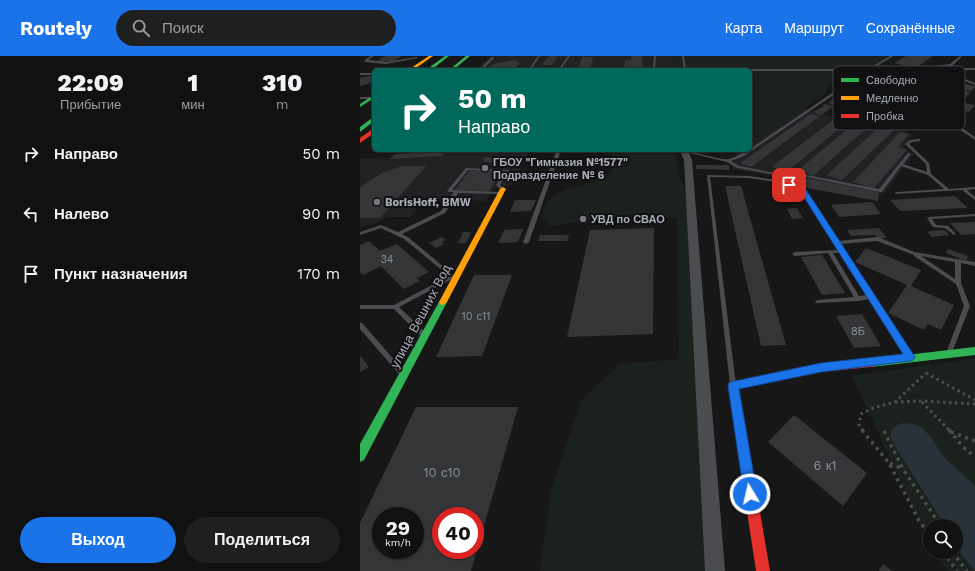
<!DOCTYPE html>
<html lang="ru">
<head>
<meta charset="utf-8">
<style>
	:root { --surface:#111; --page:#1e1f1f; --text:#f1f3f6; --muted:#9c9d9f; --line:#303131; --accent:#1a73e8 }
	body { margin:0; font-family:"Work Sans",sans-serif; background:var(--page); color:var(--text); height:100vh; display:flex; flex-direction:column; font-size:15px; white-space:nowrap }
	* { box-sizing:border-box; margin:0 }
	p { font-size:13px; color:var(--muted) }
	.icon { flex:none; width:22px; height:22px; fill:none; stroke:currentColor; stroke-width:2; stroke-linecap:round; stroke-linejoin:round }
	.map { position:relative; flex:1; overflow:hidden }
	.details { display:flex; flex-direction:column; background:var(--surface); width:360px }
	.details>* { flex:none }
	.hud { position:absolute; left:12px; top:12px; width:380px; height:84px; border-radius:6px; box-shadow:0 1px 3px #0004,0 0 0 1px var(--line); background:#00695c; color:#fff; overflow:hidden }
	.buttons { position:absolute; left:563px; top:463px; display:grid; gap:8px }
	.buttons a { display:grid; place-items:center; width:40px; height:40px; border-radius:50%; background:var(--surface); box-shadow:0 1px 3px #0004,0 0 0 1px var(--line); font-size:20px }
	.speed { position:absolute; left:12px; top:451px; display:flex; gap:8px; font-size:20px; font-weight:700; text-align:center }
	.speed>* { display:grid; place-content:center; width:52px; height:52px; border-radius:50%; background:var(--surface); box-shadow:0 1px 3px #0004,0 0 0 1px var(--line); line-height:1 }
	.speed small { font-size:10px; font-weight:400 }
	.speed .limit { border:6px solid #d22; background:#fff; color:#111 }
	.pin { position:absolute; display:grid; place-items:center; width:34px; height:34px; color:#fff; margin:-17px; border-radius:8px; box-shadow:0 2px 6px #0006 }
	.me { position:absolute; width:44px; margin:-22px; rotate:351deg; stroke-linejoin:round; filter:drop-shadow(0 0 3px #0008) }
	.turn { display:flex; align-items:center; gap:14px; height:84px; padding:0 20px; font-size:18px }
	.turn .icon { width:52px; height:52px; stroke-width:2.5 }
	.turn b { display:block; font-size:28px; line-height:34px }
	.eta { display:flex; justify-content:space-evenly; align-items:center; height:68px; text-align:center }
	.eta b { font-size:24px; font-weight:800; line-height:28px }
	.action { display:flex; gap:8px; margin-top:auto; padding:8px 20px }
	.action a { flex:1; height:46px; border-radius:24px; background:var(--accent); color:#fff; font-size:16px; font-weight:800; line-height:46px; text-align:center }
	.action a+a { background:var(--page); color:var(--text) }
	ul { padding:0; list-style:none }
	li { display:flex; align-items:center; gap:12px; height:60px; padding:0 20px }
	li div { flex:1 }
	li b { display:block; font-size:15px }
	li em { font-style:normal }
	header { display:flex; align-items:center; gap:24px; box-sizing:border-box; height:56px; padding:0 20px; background:var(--accent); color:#fff }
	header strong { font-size:19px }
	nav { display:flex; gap:22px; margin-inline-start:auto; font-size:14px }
	.search { width:280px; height:36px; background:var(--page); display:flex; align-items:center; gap:10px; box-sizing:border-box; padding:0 14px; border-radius:22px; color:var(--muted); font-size:15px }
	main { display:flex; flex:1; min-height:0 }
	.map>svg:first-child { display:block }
	.built { fill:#212124 }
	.green { fill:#1b211c }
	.water { fill:#2a3239 }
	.building { fill:#343537; fill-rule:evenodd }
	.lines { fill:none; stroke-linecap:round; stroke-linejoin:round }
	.path-far1 { stroke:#4d4e52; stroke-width:3; stroke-dasharray:2.5 3.5; stroke-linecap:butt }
	.path { stroke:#4d4e52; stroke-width:3.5; stroke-dasharray:3 4.5; stroke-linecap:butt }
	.lane { fill:#4b4c50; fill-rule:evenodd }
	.street { fill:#4b4c50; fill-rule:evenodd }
	.fast { fill:#30b455; fill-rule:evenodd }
	.slow { fill:#ff9f0a; fill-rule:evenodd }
	.jam { fill:#e5322d; fill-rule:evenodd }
	.route { fill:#1a73e8; stroke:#114b97 }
	.poi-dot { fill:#757880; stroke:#111113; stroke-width:1.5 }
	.labels { text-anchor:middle; stroke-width:4; stroke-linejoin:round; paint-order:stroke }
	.far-poi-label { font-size:11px; font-weight:bold; fill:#a8adb8; stroke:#111113; text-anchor:start }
	.number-label { font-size:11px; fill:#8b8f98 }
	.street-label { font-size:13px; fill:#a8adb8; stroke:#111113 }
	.near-number-label { font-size:13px; fill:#8b8f98 }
	.key { fill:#111113; stroke:#3e4045; stroke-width:1 }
	.key-label { font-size:11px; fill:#a8adb8 }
</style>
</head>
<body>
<header>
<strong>Routely</strong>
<div class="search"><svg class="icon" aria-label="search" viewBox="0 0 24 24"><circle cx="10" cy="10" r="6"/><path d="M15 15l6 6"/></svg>Поиск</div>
<nav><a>Карта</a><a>Маршрут</a><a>Сохранённые</a></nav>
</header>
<main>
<section class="details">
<div class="eta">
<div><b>22:09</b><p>Прибытие</p></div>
<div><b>1</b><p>мин</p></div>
<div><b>310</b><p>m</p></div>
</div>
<ul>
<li><svg class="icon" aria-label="right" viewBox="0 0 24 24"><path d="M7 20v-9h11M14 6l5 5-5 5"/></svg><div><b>Направо</b></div><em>50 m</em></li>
<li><svg class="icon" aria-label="left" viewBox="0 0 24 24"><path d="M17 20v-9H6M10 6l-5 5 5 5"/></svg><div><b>Налево</b></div><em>90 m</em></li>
<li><svg class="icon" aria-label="arrive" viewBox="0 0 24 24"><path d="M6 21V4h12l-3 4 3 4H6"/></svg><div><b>Пункт назначения</b></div><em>170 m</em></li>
</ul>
<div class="action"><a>Выход</a><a>Поделиться</a></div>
</section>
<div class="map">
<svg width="615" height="515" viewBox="0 0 615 515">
	<rect width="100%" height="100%" fill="#171717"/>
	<!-- built -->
	<path class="built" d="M131,0H311V14H115Z
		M443,53L491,65L522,69L554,78L543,91L554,98L523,139L372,113L377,97L382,94H390V89Z
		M84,96H169L152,129L134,132L126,145L65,143L50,161H27L16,167L0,171V102L30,103L82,100Z"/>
	<!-- green -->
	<path class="green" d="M311,0H536L493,26L479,25L465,34L467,37L390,89V14H311Z
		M254,94H310L316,100L321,126L328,140L352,515H180L191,434L222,343L260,308L319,303L317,162L237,160L220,166L190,170L182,163C183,158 184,152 186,148C200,125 248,130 252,114C253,109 252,101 252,95Z
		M615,302V515H589L573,496H596V470H570V489L492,320Z"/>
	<!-- water -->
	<path class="water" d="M543,367L554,368L561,371L570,380L583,400L615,430V515L596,492V470H585L535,390L530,379L533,371Z"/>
	<!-- building -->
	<path class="building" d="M26,0H40L41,1L33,5L17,6L21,3H19Z
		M189,0H198L192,9H182Z
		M271,0H282L283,14H271L270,11H264L265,4H271Z
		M546,0H573L556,12L534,7Z
		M222,1H233L230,14H218Z
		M157,4L158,7H161L154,12L127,14L130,11H128L137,7Z
		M525,9L540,12L515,30L498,27Z
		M555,17L615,30V31L611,35L549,21Z
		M14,19V26L0,30V22Z
		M548,22L611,36L606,41L542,27Z
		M494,29L513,34L521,56L490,51L488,52L468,47Z
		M599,46L615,49L609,56L593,52Z
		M464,48L474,50L461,59L453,56L464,50L462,49Z
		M451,58L460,60L391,111L380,107Z
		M474,63L487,66L427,116L412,111Z
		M496,66L509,70L453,120L438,114Z
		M520,70L534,74L482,124L467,119Z
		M540,76L549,78L538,91L547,94L514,132L493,126Z
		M77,94H95L93,96H84L82,100L30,103L35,98L76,96Z
		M125,101L135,102L133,104H136L134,107L124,106L126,105L122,104Z
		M149,101L160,102L153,109L141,107L145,102Z
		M336,109H369V114L336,113Z
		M42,110H66L20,162H0V131L20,118Z
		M109,115L141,116L129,135L95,134Z
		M435,120L519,136L518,145L431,129Z
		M365,130H381L426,289L401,290Z
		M595,140L608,152L540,155L530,144Z
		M155,144H176L171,155L150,156Z
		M512,146L521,158L479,161L471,149Z
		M437,152L443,162L432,163L427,153Z
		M615,166V178L601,179L590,167Z
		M294,172L293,278L207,281L230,174Z
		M519,172L527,182H517L515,179L491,180L487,174Z
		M163,173L158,186L138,187L144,174Z
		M581,174L586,175L589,179L572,181L568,176L570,175Z
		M103,176H111L106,187H98Z
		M180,179H209L207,185H178Z
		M82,181L86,184L82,186L84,188L76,192L69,187Z
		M9,185L20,195L37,188L69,216L57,222L60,225L44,233L21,210L3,219L0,216V189Z
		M506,192L561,214L551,230L594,249L581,274L568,268L564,274L528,257L547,229L495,206Z
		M588,193L608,200L606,205L586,197Z
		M462,199L485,237L462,239L441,201Z
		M114,219H152L122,300L76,301Z
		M502,258L521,290L494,292L476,260Z
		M0,299L9,311L0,316Z
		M56,351H158L111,515H0V467ZM21,460H55V494H21ZM81,460H115V494H81Z
		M434,359L507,417L483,450L408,386Z
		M523,508L532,515H519Z"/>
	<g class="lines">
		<!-- path-far1 -->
		<path class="path-far1" d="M566,317L615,344
			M535,346L562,345L615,348
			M562,346L590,375
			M503,375L499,369L501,358L513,352L535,346L566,317"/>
		<!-- path -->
		<path class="path" d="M502,374L529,407L558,463L570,480
			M589,374L603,391L615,401
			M524,375L543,413L576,463L579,470
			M591,376L615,385
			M530,407L543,413
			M583,496L597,515
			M592,496L607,515"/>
		<!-- lane -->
		<path class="lane" d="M11,0H14L8,4L26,6L57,1L58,2L26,8L5,6V4Z
			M178,0H180L172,12H170Z
			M208,0H210L200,14H198Z
			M294,0H296L295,14H293Z
			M322,0H324L326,14H324Z
			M530,0H533L509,15H390L389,14L390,13H508Z
			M600,0H602L592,10L554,14L553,13L590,8Z
			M132,1L134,2L122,14H119Z
			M597,12H615V14H597L590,17L615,27V29L588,18L546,16L522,34L541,45L588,62L615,81V84L586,64L541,47L537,62L535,63L479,54V52H480L534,61L538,46L519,35L488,29L384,100L371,105L379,110L426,119L431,116L519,133L548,97L551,98L543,108L567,116L566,108L545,88L550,84L559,83H560V85L552,86L549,88L569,107L571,118L589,133L615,131V133L607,134L615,141V144L602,134L535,138V137L537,136L584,133L568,119L541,110L522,136H520L432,118L427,121L377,112L367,106L322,95L325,94C333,96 364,105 369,103C377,101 383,95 390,94V93L487,27L519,33L544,14L588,16Z
			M0,17H14V19H0Z
			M0,41H11L13,42L11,43H0Z
			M197,94H201L169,186L166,188L164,187L163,186Z
			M106,112L148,114L149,115L140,129L145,133L141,134L136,129L144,116L108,114L92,134L140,136L142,137L140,138L98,137L85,157L42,178L48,181L98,223L95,225L92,223L39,251L66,277L67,279L66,281H62L34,253H0V249H34L89,220L44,183L21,172L0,179V176L21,169L38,176L81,155L94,136H89L87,135Z
			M347,119L389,120L416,124L444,132L478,185L518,181L554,196L615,206V210L601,207V227L610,250L591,299L589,300L587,299L586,297L604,250L596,228L554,200V199L517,185L480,188L553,301L552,303L550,304L548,303L510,243L498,245L456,247L455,246L456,245L458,244L494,241L468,197L435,200L432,198L435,196L478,194L440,134L415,126L389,122L350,121L376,329L375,331L373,332L371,331L370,329ZM473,197H480L507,239L499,240ZM561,200L595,206V223Z
			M615,158V160L572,163L576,169L588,170L596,178L594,179L585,172L573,171L567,162L569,161Z
			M0,267H2L44,315L45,317L44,319L42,320L40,319L0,273Z"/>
		<!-- street -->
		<path class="street" d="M320,94H328L332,104L365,515H345L324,104Z"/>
		<!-- fast -->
		<path class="fast" d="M85,0H89L71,14H66Z
			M106,0H110L93,14H89Z
			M14,39V42L0,51V48Z
			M12,62H14V65L0,76V71Z
			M83,243L87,246L4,404L0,406V388L79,246Z
			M615,291V299L511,311L507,310L506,307L507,304L511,303Z"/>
		<!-- slow -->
		<path class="slow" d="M69,0H73L53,14H48Z
			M143,131L146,133L87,246L83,249L80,248L79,246L140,133Z"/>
		<!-- jam -->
		<path class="jam" d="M14,72V77L0,87V82Z
			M511,303L515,304L516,307L515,310L511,311L461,316L379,332L410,515H396L368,329L369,326L461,308Z"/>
	</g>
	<!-- route -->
	<path class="route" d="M429,127L445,132L555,301L553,304L550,305L461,316L379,333L397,438L395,442L390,444L386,442L384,438L368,330L370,326L461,307L543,298L440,135L427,130L426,129Z"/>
	<!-- markers -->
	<g class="poi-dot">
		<circle cx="125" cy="112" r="4"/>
		<circle cx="17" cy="146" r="4"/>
		<circle cx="223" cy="163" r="4"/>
	</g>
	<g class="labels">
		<!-- far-poi labels -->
		<g class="far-poi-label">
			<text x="133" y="110">ГБОУ "Гимназия №1577"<tspan x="133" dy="13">Подразделение № 6</tspan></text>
			<text x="25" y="150">BorisHoff, BMW</text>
			<text x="231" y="167">УВД по СВАО</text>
		</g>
		<!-- number labels -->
		<g class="number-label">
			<text x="27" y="207">34</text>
			<text x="116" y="264">10 с11</text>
			<text x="498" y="279">8Б</text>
		</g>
		<!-- street labels -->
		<g class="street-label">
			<text transform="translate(60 260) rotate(-62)" y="5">улица Вешних Вод</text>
		</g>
		<!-- near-number labels -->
		<g class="near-number-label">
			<text x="465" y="414">6 к1</text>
			<text x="82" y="421">10 с10</text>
		</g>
	</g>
	<!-- legend -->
	<rect x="473" y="10" width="132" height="64" rx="6" class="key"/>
	<rect x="481" y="22" width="18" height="4" fill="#30b455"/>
	<rect x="481" y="40" width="18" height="4" fill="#ff9f0a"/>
	<rect x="481" y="58" width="18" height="4" fill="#e5322d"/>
	<g class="key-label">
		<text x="506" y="28">Свободно</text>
		<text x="506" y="46">Медленно</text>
		<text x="506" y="64">Пробка</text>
	</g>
</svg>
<div class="buttons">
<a><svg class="icon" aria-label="search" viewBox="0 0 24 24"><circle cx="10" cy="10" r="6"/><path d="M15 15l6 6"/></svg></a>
</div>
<div class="speed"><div>29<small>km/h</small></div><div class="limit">40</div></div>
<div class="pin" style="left:429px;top:129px;background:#d93025"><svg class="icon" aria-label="arrive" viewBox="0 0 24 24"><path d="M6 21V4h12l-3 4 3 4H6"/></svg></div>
<svg class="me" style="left:390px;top:438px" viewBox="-20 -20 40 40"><circle r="17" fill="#1a73e8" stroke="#fff" stroke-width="3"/><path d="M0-11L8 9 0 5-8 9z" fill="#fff"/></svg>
<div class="hud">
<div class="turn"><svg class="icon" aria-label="right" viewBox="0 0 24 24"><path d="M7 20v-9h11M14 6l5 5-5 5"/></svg><div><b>50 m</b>Направо</div></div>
</div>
</div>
</main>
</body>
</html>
